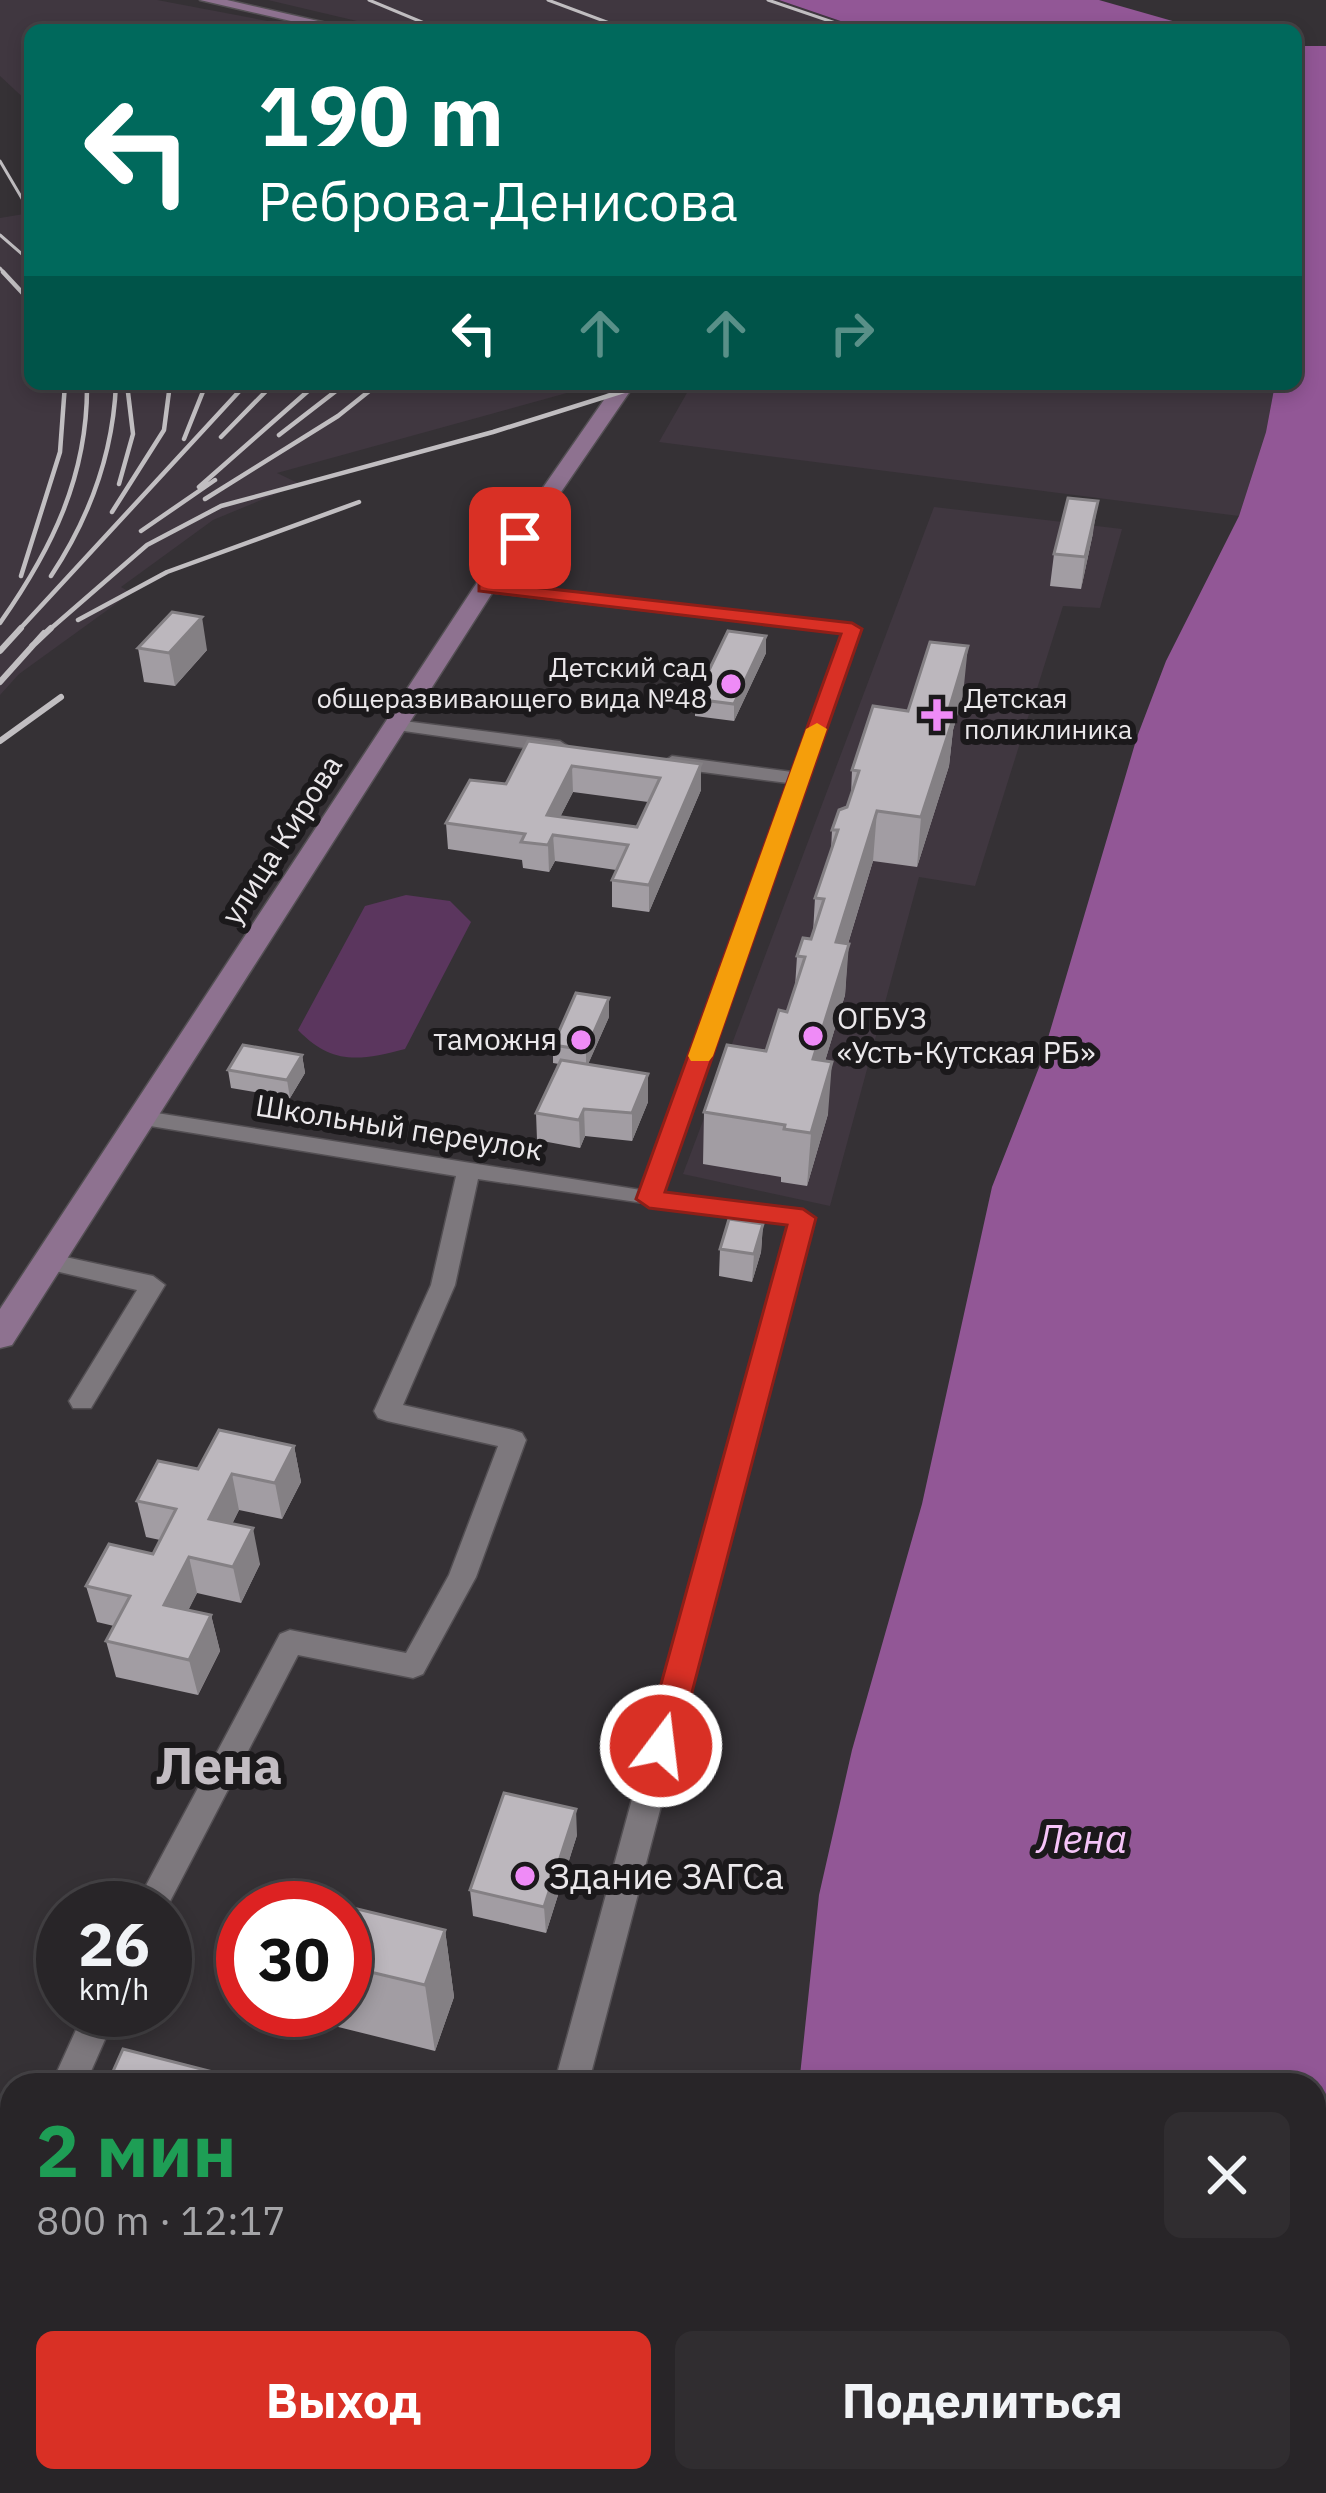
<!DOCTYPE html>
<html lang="ru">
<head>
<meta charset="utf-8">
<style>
	:root { --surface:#282528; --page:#302d30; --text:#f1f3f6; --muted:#a5a5a8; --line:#444245; --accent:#d93025 }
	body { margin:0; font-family:"IBM Plex Sans",sans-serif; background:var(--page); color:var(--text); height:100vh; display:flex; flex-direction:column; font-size:45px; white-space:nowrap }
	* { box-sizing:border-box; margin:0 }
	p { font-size:39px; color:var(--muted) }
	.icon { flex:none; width:66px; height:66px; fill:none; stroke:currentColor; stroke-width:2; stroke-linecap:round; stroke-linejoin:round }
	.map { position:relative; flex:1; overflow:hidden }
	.sheet { position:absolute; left:0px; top:2073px; width:1326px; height:420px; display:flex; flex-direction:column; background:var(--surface); border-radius:36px 36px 0 0; box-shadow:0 6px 18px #0003,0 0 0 3px var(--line) }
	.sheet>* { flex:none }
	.guide { position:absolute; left:24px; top:24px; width:1278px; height:366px; border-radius:18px; box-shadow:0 6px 18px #0003,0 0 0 3px var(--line); background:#00695c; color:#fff; overflow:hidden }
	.speed { position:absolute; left:36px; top:1881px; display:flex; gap:24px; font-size:60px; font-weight:700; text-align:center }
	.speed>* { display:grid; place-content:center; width:156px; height:156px; border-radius:50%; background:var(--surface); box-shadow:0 6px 18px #0003,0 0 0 3px var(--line); line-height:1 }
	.speed small { font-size:30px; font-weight:400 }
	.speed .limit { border:18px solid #d22; background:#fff; color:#111 }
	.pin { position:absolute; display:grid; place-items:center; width:102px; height:102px; color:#fff; margin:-51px; border-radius:24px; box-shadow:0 6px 18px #0006 }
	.me { position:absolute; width:132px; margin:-66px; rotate:15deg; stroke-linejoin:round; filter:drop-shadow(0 0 9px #0008) }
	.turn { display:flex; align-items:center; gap:42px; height:252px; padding:0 36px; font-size:54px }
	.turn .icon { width:156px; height:156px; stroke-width:2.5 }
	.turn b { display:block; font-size:84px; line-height:102px }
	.lanes { display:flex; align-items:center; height:114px; padding:0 36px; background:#0003; justify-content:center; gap:60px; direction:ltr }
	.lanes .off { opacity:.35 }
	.round { display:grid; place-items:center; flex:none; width:126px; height:126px; border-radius:18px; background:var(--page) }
	.overview { display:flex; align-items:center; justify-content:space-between; height:204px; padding:0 36px }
	h1 { font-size:72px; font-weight:700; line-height:90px; color:#1e9e55 }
	.button { display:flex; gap:24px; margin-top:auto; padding:24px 36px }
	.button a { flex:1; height:138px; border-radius:18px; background:var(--accent); color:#fff; font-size:48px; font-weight:700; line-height:138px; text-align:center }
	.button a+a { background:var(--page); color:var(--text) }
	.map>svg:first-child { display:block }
	.built { fill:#403740 }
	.green { fill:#5b365e }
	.water { fill:#925796 }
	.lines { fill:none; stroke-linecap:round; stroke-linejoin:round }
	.street-casing { stroke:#534f53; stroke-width:3 }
	.secondary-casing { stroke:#534f53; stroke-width:3 }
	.street { fill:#7d787d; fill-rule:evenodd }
	.secondary { fill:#8e7290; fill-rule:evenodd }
	.rail-far2 { stroke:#c1bec1; stroke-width:3 }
	.rail-far1 { stroke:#c1bec1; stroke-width:4.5 }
	.rail { stroke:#c1bec1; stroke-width:6 }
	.wall { fill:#a29da3; fill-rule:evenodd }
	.shaded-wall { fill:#848084 }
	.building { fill:#bcb7bd; stroke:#848084; stroke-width:3; fill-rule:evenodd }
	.route { fill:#d93025; stroke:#8d1f18; stroke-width:3 }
	.slow { fill:#f59e0b }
	.poi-dot { fill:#ef8bf7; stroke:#1b191b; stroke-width:4.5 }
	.labels { text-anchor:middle; stroke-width:12; stroke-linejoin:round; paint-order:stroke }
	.far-poi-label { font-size:27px; fill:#ebe8eb; stroke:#1b191b; text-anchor:end }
	.street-label { font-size:30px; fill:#ebe8eb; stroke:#1b191b }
	.poi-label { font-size:30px; fill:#ebe8eb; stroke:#1b191b; text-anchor:start }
	.near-poi-label { font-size:36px; fill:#ebe8eb; stroke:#1b191b; text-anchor:start }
	.near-water-label { font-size:39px; font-style:italic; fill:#f6c5f9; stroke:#1b191b }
	.near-district-label { font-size:51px; font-weight:bold; fill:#c3bdc3; stroke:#1b191b }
</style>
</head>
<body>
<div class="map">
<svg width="1326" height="2493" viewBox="0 0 1326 2493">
	<rect width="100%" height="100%" fill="#353135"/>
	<!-- built -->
	<path class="built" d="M0,0H157L315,30H30V104L0,76Z
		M268,0H779L867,30H395Z
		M30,213V384H579L574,391L277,473L300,484L213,520L121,587L131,593L19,674L0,695V218Z
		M692,384H1275L1266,432L1239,516L659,442Z
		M934,507L1122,529L1100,608L1063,606L975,886L919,877L830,1206L683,1174Z"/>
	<!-- green -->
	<path class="green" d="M406,895L450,901L471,922L405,1049C359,1061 332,1065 298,1030L365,906Z
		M0,2288L12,2291V2481H206L202,2493H0Z"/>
	<!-- water -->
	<path class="water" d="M779,0H1099L1204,30H867Z
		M1296,46H1326V2493H745L747,2481H1314V2085H799L819,1895L852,1750L922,1504L992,1187L1040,1065L1137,737L1166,661L1239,516L1266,432L1275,384H1296Z"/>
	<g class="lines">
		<!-- street casing -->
		<g class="street-casing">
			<path id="street" d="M485,582L852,624L861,629L663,1193L803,1210L815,1218L588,2085H554L789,1224L478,1179L455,1285L403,1405L513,1430L522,1433L526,1440L476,1577L423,1674L413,1678L298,1655L165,1911L134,1908L280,1634L290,1630L406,1653L449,1575L498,1446L387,1421L378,1418L374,1411L431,1285L456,1176L138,1124L127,1117L138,1110L641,1190L788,783L672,768L663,762L672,756L792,772L842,633L479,591L477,587Z
				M396,720L560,741L569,747L560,753L390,729V721Z
				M47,1253L153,1276L165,1285L91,1408H73L69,1401L137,1290L38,1267L35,1261Z
				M85,2010H118L85,2085H51Z
				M12,2193V2250L2,2254L12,2256V2292L0,2289V2198Z
				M208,2481H246L242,2493H204Z"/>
		</g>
		<!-- secondary casing -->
		<g class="secondary-casing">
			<path id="secondary" d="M200,0H227L357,30H330Z
				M615,384H635L496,587L12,1345L0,1348V1309L474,587Z"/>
		</g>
		<!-- street -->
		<use href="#street" class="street"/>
		<!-- secondary -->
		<use href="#secondary" class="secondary"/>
		<!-- rail-far2 -->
		<path class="rail-far2" d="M369,0L441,30
			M548,0L628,30
			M768,0L856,30
			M0,161L30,212
			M0,235L30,261
			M0,268L6,275"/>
		<!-- rail-far1 -->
		<path class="rail-far1" d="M3,272L30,301
			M279,435L345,384
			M221,437L273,384
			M184,439L206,384
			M119,484L133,434L127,384
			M199,487L316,384
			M205,499L338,416L378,384
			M112,512L164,430L170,384
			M141,531L215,480
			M21,576L60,452L65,384
			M51,576C90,517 113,455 116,384
			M78,620L167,572L359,502
			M0,623C52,549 88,476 87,384
			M18,631L246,384
			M48,631L147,545L221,506L493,432L646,384"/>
		<!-- rail -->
		<path class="rail" d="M32,646L51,628
			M0,651L21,628
			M0,682L44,633
			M0,741L61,697"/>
	</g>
	<!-- wall -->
	<path class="wall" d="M1093,533L1081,589L1050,586L1054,554Z
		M766,636V653L734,721L695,716V699Z
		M138,648L207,650L175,686L144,682Z
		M963,695L953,730L949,766L917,867L873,861L848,944L845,995L825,1061L828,1114L807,1186L781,1182V1177L703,1164L704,1112L766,1051L787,1012L795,987L797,956L811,939L813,933L815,898L831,851L832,830L847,807L851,795L852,770L908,711Z
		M528,741L701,790L649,912L612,907V880L616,870L555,861L549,872L523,868L522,860L448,849L446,823L506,784ZM573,792L648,802L637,827L560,817Z
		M609,1017L588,1064L648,1074V1102L632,1141L585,1136L580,1148L537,1140L536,1113L559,1064L553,1063V1045Z
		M302,1055L305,1073L290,1098L231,1088L228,1070Z
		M763,1224L761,1252L752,1282L719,1276L720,1249Z
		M294,1446L301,1482L282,1519L239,1510L232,1524L260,1564L241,1603L197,1593L188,1610L211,1615L220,1651L198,1695L116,1677L106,1641L114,1626L97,1622L86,1586L153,1554L160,1540L146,1537L137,1501L198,1469Z
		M577,1835L546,1933L473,1916L470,1890Z
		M345,1908L445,1930L454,1997L435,2051L298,2017L296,2010H345Z"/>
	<!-- shaded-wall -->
	<path class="shaded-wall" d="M1098,501L1093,533L1081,589L1085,557Z
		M202,617L207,650L175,686L169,653Z
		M766,636V653L734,721V704Z
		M968,646L963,695L953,730L949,766L917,867L921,817L947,716Z
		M701,764V790L649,912V885Z
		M572,766L573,792L548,841L547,815Z
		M877,811L873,861L833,993L836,942Z
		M553,835L555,861L549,872L548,845Z
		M849,944L845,995L810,1111L813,1059Z
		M609,998V1017L586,1069V1050Z
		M302,1055L305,1073L290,1098L287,1080Z
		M832,1062L828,1114L807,1186L811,1133Z
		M648,1074V1102L632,1141V1113Z
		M584,1109L585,1136L580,1148L579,1120Z
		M763,1224L761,1252L752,1282L754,1254Z
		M294,1446L301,1482L282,1519L275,1483Z
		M232,1474L239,1510L217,1555L209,1519Z
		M253,1528L260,1564L241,1603L233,1567Z
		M189,1557L197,1593L173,1641L164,1605Z
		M211,1615L220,1651L198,1695L189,1660Z
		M576,1809L577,1835L546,1933L544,1907Z
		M445,1930L454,1997L435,2051L425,1985Z
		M394,2481H405L401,2493H390Z"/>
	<!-- building -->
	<path class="building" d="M1068,498L1098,501L1085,557L1054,554Z
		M172,612L202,617L169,653L138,648Z
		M728,631L766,636L734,704L695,699Z
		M930,642L968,646L947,716H954L921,817L877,811L836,942L849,944L813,1059L832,1062L811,1133L784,1129L785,1125L704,1112L727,1045L766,1051L779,1010L787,1012L805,957L797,956L803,938L811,939L824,899L815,898L838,830H832L839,810L847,807L859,771L852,770L873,706L908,711Z
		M528,741L701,764L649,885L612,880L628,845L553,835L548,845L521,842L525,834L446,823L470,780L506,784ZM572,766L660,778L637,827L547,815Z
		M576,993L609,998L586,1050L553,1045Z
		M243,1045L302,1055L287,1080L228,1070Z
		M561,1060L648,1074L632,1113L584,1109L579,1120L536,1113Z
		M729,1219L763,1224L754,1254L720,1249Z
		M219,1430L294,1446L275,1483L232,1474L209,1519L253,1528L233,1567L189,1557L164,1605L211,1615L189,1660L106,1641L130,1596L86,1586L109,1544L153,1554L176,1509L137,1501L158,1461L198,1469Z
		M504,1793L576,1809L544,1907L470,1890Z
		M303,1896L445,1930L425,1985L345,1966V1908H298Z
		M123,2049L264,2085H107Z
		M295,2481H394L390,2493H291Z"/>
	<!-- route -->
	<path class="route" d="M520,532L530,538L498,583L852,623L862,629L665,1192L803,1209L816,1218L678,1746L673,1756L661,1761L649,1756L644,1746L787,1225L649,1208L636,1199L841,634L479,591V583L514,534Z"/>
	<!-- slow -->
	<path class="slow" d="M817,723L827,729L713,1056L709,1061H691L688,1056L806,729Z"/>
	<!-- markers -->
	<g class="poi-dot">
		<circle cx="731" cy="684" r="12"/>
		<path d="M931 697h12v12h12v12h-12v12h-12v-12h-12v-12h12z"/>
		<circle cx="813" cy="1036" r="12"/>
		<circle cx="581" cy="1040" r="12"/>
		<circle cx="525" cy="1876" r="12"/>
	</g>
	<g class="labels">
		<!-- far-poi labels -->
		<g class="far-poi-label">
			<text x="707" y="677">Детский сад<tspan x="707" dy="31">общеразвивающего вида №48</tspan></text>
			<text x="964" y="708" text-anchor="start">Детская<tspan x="964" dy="31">поликлиника</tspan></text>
		</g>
		<!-- street labels -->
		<g class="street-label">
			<text transform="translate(282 840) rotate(-57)" y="10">улица Кирова</text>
			<text transform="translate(399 1128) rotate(9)" y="10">Школьный переулок</text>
		</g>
		<!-- poi labels -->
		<g class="poi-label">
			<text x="837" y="1029">ОГБУЗ<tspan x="837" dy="34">«Усть-Кутская РБ»</tspan></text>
			<text x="557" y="1050" text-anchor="end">таможня</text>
		</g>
		<!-- near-poi labels -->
		<g class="near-poi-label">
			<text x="549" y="1889">Здание ЗАГСа</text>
		</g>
		<!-- near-water labels -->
		<g class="near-water-label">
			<text x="1082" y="1853">Лена</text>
		</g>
		<!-- near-district labels -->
		<g class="near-district-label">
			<text x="219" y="1784">Лена</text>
		</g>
	</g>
</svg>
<div class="speed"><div>26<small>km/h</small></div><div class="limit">30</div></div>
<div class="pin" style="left:520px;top:538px;background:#d93025"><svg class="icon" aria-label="arrive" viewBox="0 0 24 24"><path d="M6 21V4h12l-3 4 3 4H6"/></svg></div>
<svg class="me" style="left:661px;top:1746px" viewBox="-20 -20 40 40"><circle r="17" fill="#d93025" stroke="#fff" stroke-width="3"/><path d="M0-11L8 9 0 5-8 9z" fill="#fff"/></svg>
<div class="guide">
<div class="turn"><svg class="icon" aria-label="left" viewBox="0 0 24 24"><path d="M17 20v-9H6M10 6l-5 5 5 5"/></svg><div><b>190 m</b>Реброва-Денисова</div></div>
<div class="lanes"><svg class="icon" aria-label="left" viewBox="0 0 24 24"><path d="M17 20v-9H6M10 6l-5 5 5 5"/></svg><svg class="icon off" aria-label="ahead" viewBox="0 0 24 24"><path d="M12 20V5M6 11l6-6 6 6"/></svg><svg class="icon off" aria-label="ahead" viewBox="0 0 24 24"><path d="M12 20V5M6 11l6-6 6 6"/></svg><svg class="icon off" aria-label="right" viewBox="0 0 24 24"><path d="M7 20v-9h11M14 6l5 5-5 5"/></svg></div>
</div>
<section class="sheet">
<div class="overview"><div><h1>2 мин</h1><p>800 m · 12:17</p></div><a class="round"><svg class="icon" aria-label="close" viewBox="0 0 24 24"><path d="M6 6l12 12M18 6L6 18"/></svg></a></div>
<div class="button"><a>Выход</a><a>Поделиться</a></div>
</section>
</div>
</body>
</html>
